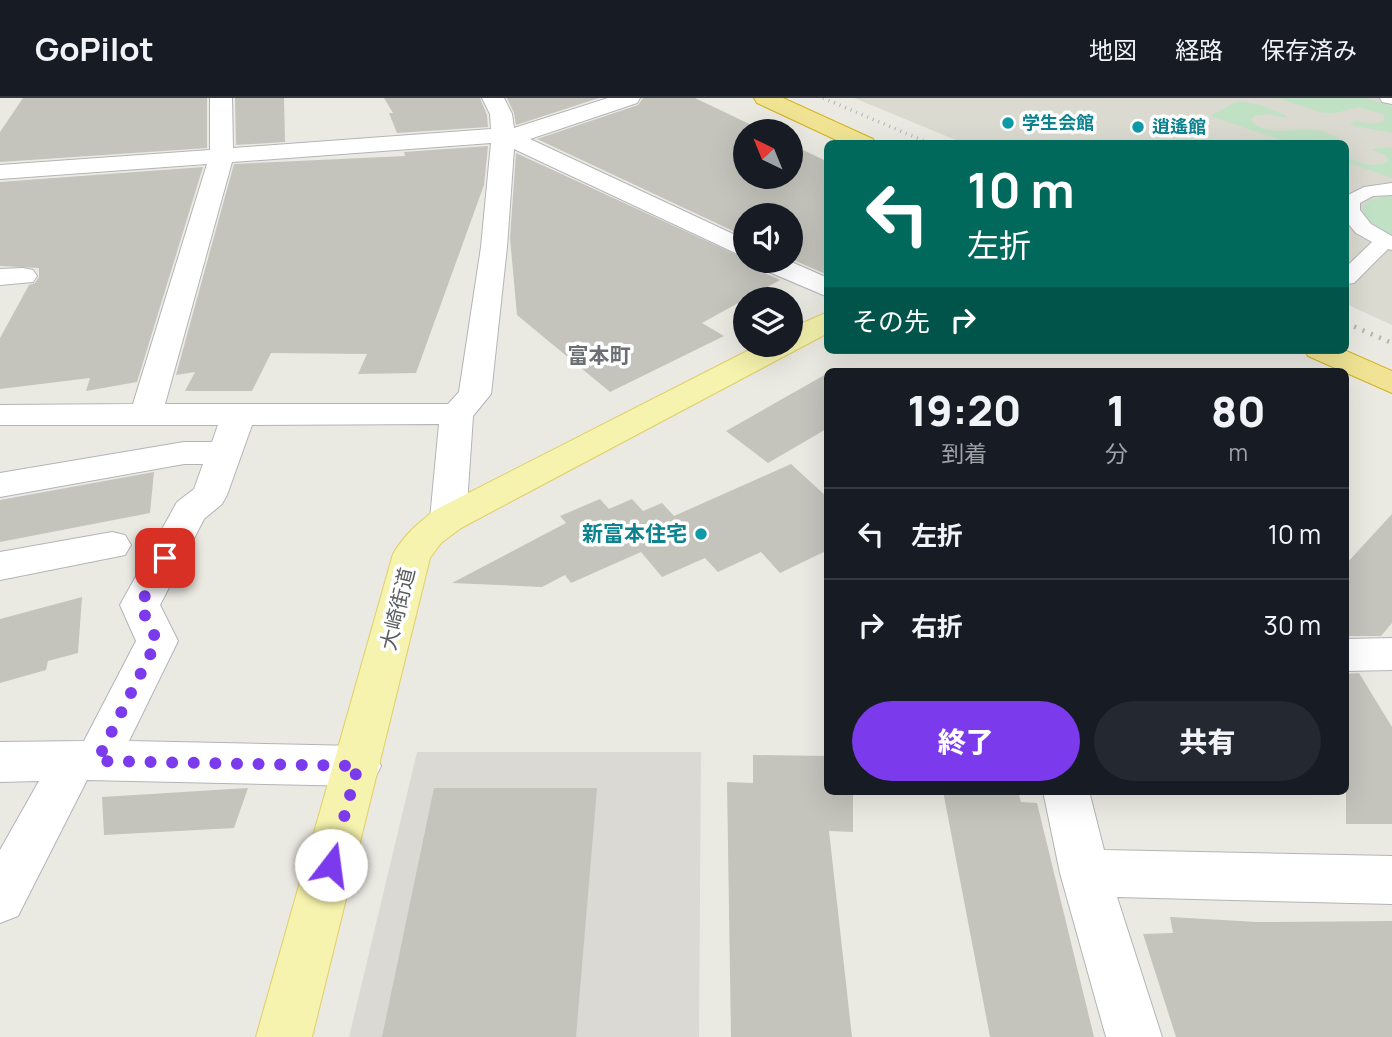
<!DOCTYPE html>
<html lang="ja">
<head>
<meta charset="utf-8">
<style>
	:root { --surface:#171b24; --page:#242831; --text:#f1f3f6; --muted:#9ea1a6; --line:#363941; --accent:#7c3aed }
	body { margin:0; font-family:Manrope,"Noto Sans JP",sans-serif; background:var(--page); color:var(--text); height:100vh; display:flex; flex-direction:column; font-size:26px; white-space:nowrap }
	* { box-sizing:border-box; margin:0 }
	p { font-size:23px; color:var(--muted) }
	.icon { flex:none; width:38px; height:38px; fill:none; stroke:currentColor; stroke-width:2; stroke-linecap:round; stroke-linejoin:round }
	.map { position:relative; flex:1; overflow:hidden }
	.side { position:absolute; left:824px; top:270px; width:525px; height:427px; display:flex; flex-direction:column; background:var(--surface); border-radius:10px; box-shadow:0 7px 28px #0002 }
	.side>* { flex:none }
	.hud { position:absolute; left:824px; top:42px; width:525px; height:214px; border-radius:10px; box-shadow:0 7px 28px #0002; background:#00695c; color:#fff; overflow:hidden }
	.needle { width:46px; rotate:317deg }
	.controls { position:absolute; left:733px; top:21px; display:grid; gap:14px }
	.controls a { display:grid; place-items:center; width:70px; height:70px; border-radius:50%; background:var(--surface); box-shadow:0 7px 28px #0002; font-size:35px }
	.pin { position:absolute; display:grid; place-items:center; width:60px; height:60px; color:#fff; margin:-30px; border-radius:14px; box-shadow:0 4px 10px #0006 }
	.me { position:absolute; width:77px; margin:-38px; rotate:15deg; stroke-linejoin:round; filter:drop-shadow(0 0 5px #0008) }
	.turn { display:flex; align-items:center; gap:24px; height:147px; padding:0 28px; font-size:32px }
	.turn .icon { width:91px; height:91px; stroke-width:2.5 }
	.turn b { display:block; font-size:49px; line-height:60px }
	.then { display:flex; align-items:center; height:66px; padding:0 28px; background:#0003; gap:14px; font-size:26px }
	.eta { display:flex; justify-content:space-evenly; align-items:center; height:119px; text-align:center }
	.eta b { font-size:42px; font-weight:800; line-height:49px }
	.cta { display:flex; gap:14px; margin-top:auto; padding:14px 28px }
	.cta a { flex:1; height:80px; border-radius:42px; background:var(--accent); color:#fff; font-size:28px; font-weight:800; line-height:80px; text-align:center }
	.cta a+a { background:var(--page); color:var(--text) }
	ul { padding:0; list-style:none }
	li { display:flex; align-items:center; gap:21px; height:91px; padding:0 28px; border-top:2px solid var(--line) }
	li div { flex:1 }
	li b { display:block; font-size:26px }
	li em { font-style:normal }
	header { display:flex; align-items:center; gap:42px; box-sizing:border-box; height:98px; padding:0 35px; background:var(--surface); border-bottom:2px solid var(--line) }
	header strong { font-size:33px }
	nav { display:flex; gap:38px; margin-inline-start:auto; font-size:24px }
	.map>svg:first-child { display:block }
	.industrial { fill:#dad9d4 }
	.education { fill:#dbdad0 }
	.green { fill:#c1e1c5 }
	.building { fill:#c4c4bd }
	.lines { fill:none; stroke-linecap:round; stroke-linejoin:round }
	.lane-casing { stroke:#b2b4b8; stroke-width:2 }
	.street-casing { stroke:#b2b4b8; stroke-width:2 }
	.primary-casing { stroke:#e1ce66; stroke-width:2 }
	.highway-casing { stroke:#d4b119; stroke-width:2 }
	.lane { fill:#fff; fill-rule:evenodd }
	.street { fill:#fff; fill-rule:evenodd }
	.primary { fill:#f5f3ad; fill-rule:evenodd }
	.highway { fill:#f0e494; fill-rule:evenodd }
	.rail-far1 { stroke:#b2b3b3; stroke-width:3.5; stroke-dasharray:1 5; stroke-linecap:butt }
	.rail { stroke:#b2b3b3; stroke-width:4.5; stroke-dasharray:2 7; stroke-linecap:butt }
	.route { stroke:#7c3aed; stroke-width:12; stroke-dasharray:0 21.6 }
	.culture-dot { fill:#0f9aa8; stroke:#fff; stroke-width:2.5 }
	.labels { text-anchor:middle; stroke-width:7; stroke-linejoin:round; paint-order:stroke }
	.far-culture-label { font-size:18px; font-weight:bold; fill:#0d838f; stroke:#fff; text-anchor:start }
	.far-quarter-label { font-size:21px; font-weight:bold; fill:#6b6e73; stroke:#fff }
	.culture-label { font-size:21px; font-weight:bold; fill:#0d838f; stroke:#fff; text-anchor:end }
	.street-label { font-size:21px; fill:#5a5d61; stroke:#fff }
</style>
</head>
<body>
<header>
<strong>GoPilot</strong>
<nav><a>地図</a><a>経路</a><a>保存済み</a></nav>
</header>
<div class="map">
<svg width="1392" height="939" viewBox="0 0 1392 939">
	<rect width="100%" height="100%" fill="#ebeae2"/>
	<!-- industrial -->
	<path class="industrial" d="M417,654H701L699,939H349Z"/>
	<!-- education -->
	<path class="education" d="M854,0H1392V227L1346,206V46L963,45Z"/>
	<!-- green -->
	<path class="green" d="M1276,0H1365L1392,8V35L1350,27L1355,23L1372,26L1385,23L1383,16L1358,9L1336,15H1323Z
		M1238,3L1261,7L1287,18L1285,20L1268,16L1255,18L1251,22C1272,47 1313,16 1344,45H1290L1210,18Z
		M1392,49V80L1346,64V60L1368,67L1384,66L1389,62L1385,57L1370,51Z
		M1392,97V139L1366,121L1362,109L1370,102Z"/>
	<!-- building -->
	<path class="building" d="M23,0H207V50L0,64V34Z
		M235,0H284L285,44L236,47Z
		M384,0H480L487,17L488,29L397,35L389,15H393Z
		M507,0H599L516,27L514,15Z
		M643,0H695L764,33H746V79H791V46L828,64V177L791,161V117H746V139L537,41L638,7Z
		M488,48L484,87L416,275L358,276L367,256L271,255L252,293H185L195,274L176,277L234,66L405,58L404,54Z
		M516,55L750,163L756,171L780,182L702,225L724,238L610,294L517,217L510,140Z
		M203,69L137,284L86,293L90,280L0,291V240L29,187L35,185L39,179V170L0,168V84Z
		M828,275V330L768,365L726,333Z
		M791,366L828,400V452L780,475L761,454L718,474L705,460L662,479L641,454L571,485L565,477L542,489L452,485L566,425L560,418L600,401L609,411L632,401L643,413L662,405L674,418Z
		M154,374L150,415L0,444V402Z
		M1392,416V525L1381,538H1346V466Z
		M82,499L78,555L48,563L46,572L0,585V521Z
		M1359,575L1392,629V726H1346V576Z
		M753,657L828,658V693H853V734L829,733L852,939H731L727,684L753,685Z
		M248,690L234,730L104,737L102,699Z
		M434,690H597L576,939H382Z
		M943,693H1018L1021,704L1037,705L1094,939H990Z
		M1170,819L1258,824L1392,823V939H1176L1143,836L1173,835Z"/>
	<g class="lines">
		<!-- lane casing -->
		<g class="lane-casing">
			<path id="lane" d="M1380,0H1392V6L1382,4Z
				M1392,85V97L1373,98L1360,105V112L1371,126L1392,138V152L1388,151L1354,185L1346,186V169L1372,144L1356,135L1346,123V98L1364,89Z"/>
		</g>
		<!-- street casing -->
		<g class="street-casing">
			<path id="street" d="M210,0H232L233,50L491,31L490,16L482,0H504L512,16L514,30L608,0H640L637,5L530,41L746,142V160L514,51L507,149L491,296L473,318L466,421L461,430L448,434L435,430L430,421L439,326L252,327L227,397L222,406L204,421L160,507L178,543L129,643L358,648L374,654L381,668L374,682L358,688L87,682L18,818L0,825V752L39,683L0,684V644L84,643L136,543L120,507L177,404L194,391L203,366H184L0,399V375L184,344H212L218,327H0V307L133,306L207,66L0,81V67L210,52ZM491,45L481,149L459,294L448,306H165L232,64Z
				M753,163H789L828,180V199L757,169Z
				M23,170L33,172L37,178L33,184L0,187V171Z
				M112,434L125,437L131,447L125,457L0,482V454Z
				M1392,540V572L1346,573V541Z
				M1043,693H1089L1104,752L1392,758V806L1117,799L1162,939H1106L1060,775Z"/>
		</g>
		<!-- primary casing -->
		<g class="primary-casing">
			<path id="primary" d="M828,214V235L461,430L441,445L430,460L312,939H256L393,456C404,437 418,425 435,412L759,247H791V230Z"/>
		</g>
		<!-- highway casing -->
		<g class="highway-casing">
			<path id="highway" d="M754,0H783L873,41L876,46H845L757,5Z
				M1304,252H1344L1392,273V295L1308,258Z"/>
		</g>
		<!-- lane -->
		<use href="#lane" class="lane"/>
		<!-- street -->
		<use href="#street" class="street"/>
		<!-- primary -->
		<use href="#primary" class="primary"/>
		<!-- highway -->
		<use href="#highway" class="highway"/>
		<!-- rail-far1 -->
		<path class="rail-far1" d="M823,0L931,46"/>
		<!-- rail -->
		<path class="rail" d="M1346,225L1392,245"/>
	</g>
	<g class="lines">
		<!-- route -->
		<path class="route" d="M165,460L140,507L157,543L97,663L358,668L331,767"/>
	</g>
	<!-- markers -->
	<g class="culture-dot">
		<circle cx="1008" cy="25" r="7"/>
		<circle cx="1138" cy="29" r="7"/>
		<circle cx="701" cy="436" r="7"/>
	</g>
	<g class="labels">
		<!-- far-culture labels -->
		<g class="far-culture-label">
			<text x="1022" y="31">学生会館</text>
			<text x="1152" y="35">逍遙館</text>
		</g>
		<!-- far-quarter labels -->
		<g class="far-quarter-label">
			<text x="599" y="265">富本町</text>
		</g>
		<!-- culture labels -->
		<g class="culture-label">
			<text x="687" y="443">新富本住宅</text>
		</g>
		<!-- street labels -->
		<g class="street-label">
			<text transform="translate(398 511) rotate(-76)" y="7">大崎街道</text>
		</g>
	</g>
</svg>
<div class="controls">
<a><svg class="needle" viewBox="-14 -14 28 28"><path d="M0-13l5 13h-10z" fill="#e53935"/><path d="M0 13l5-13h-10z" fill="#9ea1a6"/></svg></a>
<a><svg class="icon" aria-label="sound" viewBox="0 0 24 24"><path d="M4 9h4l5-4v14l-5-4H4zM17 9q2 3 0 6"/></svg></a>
<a><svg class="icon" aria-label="layers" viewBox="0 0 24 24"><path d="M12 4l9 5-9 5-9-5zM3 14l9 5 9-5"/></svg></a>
</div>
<div class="pin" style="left:165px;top:460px;background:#d93025"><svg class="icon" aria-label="arrive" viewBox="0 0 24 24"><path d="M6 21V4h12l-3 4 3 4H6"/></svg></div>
<svg class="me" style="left:331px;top:767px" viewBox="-20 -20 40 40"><circle r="19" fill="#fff"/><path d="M0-13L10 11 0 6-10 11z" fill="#7c3aed"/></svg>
<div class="hud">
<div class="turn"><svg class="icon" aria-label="left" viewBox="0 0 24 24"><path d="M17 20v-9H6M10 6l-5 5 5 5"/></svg><div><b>10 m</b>左折</div></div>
<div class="then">その先<svg class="icon" aria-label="right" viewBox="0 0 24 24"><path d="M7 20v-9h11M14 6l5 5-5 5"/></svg></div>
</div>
<section class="side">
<div class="eta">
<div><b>19:20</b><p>到着</p></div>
<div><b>1</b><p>分</p></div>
<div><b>80</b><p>m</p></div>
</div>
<ul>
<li><svg class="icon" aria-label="left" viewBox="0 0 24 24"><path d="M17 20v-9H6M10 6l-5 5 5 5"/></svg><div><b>左折</b></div><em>10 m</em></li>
<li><svg class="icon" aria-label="right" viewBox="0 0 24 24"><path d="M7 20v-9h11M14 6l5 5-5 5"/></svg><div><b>右折</b></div><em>30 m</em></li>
</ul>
<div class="cta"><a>終了</a><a>共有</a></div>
</section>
</div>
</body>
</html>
